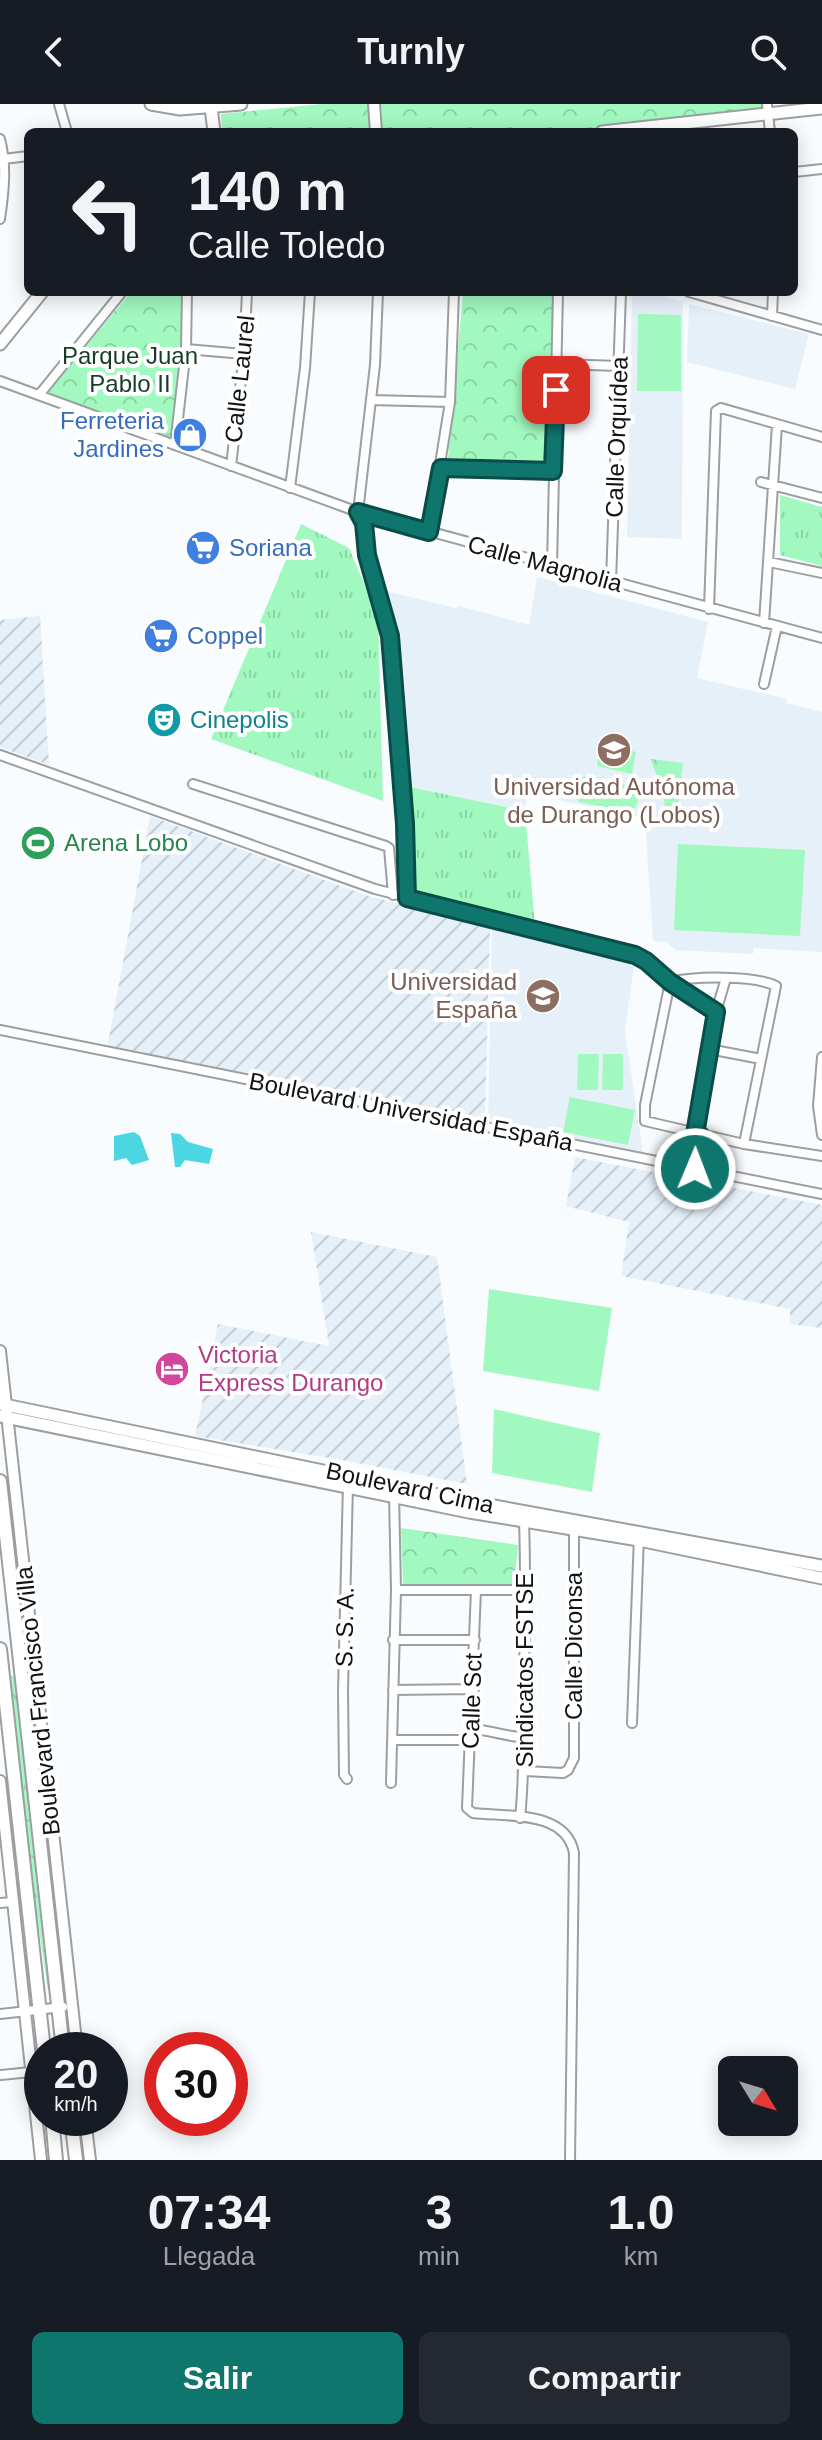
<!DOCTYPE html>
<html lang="es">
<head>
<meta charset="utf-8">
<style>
	:root { --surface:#171b24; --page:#242831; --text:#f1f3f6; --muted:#9ea1a6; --accent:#0f766e }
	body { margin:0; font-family:Helvetica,sans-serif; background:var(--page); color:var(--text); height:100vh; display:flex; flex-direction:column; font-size:30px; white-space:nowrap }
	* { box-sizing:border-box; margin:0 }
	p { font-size:26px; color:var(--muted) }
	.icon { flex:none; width:44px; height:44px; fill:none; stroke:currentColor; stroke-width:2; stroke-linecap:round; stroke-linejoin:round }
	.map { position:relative; height:2056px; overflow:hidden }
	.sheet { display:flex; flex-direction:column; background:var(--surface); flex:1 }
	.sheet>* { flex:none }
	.guide { position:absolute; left:24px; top:24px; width:774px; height:168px; border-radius:12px; box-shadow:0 4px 20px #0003; background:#171b24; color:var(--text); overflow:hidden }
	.needle { width:52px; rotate:128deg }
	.tools { position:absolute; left:718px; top:1952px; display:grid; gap:16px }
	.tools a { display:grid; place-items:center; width:80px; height:80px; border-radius:12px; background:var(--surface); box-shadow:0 4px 20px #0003; font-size:40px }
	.speed { position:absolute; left:24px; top:1928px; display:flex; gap:16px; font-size:40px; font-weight:700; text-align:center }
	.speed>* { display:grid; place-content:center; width:104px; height:104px; border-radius:50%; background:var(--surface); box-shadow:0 4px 20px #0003; line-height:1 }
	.speed small { font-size:20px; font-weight:400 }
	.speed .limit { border:12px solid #d22; background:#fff; color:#111 }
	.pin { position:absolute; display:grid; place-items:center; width:68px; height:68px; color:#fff; margin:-34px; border-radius:16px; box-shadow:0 4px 12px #0006 }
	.me { position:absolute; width:88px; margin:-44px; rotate:1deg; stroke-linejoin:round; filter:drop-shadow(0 0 6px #0008) }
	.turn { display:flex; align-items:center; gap:28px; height:168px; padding:0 32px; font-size:36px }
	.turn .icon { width:104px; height:104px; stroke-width:2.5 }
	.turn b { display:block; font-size:56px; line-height:68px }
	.eta { display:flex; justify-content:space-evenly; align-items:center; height:136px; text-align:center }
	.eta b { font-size:48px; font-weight:700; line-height:56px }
	.primary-button { display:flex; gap:16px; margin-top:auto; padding:16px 32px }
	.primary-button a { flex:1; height:92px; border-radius:12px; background:var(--accent); color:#fff; font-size:32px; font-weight:700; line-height:92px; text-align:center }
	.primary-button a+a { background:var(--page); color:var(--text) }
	header { display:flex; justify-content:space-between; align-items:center; height:104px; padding:0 32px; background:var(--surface); font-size:36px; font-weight:700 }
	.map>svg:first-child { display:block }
	.built { fill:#e6f0f9 }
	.industrial { fill:url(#industrial-furrows) }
	.grass { fill:url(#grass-tufts) }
	.park { fill:url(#park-crowns) }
	.pitch { fill:#a2f9c0 }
	.water { fill:#4ad7e2 }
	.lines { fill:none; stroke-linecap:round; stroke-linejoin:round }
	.minor-casing { stroke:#9b9fa1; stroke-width:12 }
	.tertiary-casing { stroke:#9b9fa1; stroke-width:14 }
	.secondary-casing { stroke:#9b9fa1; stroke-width:15 }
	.primary-casing { stroke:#9b9fa1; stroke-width:16 }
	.minor { stroke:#fff; stroke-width:8 }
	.tertiary { stroke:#fff; stroke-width:10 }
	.secondary { stroke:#fff; stroke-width:11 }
	.primary { stroke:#fff; stroke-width:12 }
	.route-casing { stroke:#0a4d48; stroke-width:20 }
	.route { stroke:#0f766e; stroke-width:14 }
	.labels { text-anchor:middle; stroke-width:8; stroke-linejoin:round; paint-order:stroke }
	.park-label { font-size:24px; fill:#163c25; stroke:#fff }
	.street-label { font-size:24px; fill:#121314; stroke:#fff }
	.shop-label { font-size:24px; fill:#366cbe; stroke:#fff; text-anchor:start }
	.culture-label { font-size:24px; fill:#0d838f; stroke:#fff; text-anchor:start }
	.education-label { font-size:24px; fill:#785e54; stroke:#fff }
	.leisure-label { font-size:24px; fill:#27864d; stroke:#fff; text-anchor:start }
	.hotel-label { font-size:24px; fill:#b23c85; stroke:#fff; text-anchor:start }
</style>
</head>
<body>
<header><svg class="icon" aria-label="back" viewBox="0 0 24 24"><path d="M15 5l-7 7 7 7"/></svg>Turnly<svg class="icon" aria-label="search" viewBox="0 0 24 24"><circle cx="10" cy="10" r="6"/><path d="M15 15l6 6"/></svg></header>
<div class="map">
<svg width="822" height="2056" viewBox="0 0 822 2056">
	<defs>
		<pattern id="industrial-furrows" width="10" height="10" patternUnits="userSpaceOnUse" patternTransform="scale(2)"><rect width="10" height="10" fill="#e6f0f9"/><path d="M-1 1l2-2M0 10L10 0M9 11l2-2" fill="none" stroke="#c4cdd5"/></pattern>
		<pattern id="grass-tufts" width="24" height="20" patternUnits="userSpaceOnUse" patternTransform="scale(2)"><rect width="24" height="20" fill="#a2f9c0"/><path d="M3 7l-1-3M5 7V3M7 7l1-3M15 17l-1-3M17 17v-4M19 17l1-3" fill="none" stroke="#8ad5a4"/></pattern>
		<pattern id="park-crowns" width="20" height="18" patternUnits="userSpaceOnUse" patternTransform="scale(2)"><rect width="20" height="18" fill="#a2f9c0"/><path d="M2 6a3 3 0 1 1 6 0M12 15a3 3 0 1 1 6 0" fill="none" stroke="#8ad5a4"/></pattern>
	</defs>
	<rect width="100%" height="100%" fill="#f9fcff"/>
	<!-- built -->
	<path class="built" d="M632,188H646L683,198L682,435L627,433Z
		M689,200L809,230L795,285L687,258Z
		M537,473L708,518L697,574L787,595L786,599L822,608V848L753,844V850L675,846L666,838L653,837L645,715L527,689L525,707L410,683L396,535L385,487L456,504L459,502L529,521Z
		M492,823L615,851L634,863L625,927L643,1049L488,1017Z"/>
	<!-- industrial -->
	<path class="industrial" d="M40,512L49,661L0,643V516Z
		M150,712L368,792L490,822L485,1016L107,944Z
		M575,1053L822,1101V1224L790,1220V1205L621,1172L629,1118L566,1102Z
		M311,1128L437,1153L467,1380L342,1356L195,1332L218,1220L329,1242Z"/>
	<!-- grass -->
	<path class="grass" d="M780,391L822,403V462L780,451Z
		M301,420L349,444L378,512L383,697L211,635Z
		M410,683L525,707L535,821L416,793Z"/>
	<!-- park -->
	<path class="park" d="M321,0H368L370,28H222L221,10Z
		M381,0H764L765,7L558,28H382Z
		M131,188H183L182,245L171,333L47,289Z
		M463,188H557L552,361L448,354Z
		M650,655L683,659L678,703L673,707L665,706L663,686Z
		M401,1424L518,1441L514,1482L403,1480Z
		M16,1571L51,1885L48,1887L32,1778L9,1572Z"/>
	<!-- pitch -->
	<path class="pitch" d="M638,210L681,211V287H637Z
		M600,640L636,648L632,670L597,662Z
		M585,672L633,683L640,689L636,703L627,708L579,698L575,691L579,675Z
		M678,740L805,746L800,832L674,826Z
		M578,950H599L598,986H577Z
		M603,950H623V986H602Z
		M570,993L635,1006L628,1041L563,1028Z
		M489,1185L612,1204L599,1287L483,1267Z
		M494,1305L600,1329L592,1388L492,1369Z"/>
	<!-- water -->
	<path class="water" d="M134,1028L140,1032L149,1056L132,1061L126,1054L114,1057V1032Z
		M171,1029L180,1030L188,1038L213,1045L209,1060L185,1056L180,1063H175Z"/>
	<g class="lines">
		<!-- minor casing -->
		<g class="minor-casing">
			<path id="minor" d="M59,0L67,28
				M767,0L770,28
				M0,35C7,61 4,88 0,115
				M4,55L28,52
				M794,68L822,65
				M689,188L822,226
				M772,212L773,188
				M186,245L244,250
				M557,260L620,262
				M0,277L358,408L822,534
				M39,291L122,188
				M371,296L450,298
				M175,341L186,245L187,188
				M231,362L244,250L247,188
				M441,364L553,367
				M761,378L822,394
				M290,384L305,264L310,188
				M358,408L364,419L367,451L390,532L405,720L407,794
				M358,408L375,261L378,188
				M429,428L450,298L454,188
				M769,458L822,469
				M552,462L558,188
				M611,478L621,188
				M709,505L716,307L721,304L822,333
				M764,519L777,321
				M764,580L777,522
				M0,651L375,785L635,851L646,857L670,878L716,908
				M193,680L386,742L389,744L393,791
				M0,926L822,1090
				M709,945L761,955
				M822,953L818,1002L822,1031
				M695,1030L716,908L726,874
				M744,1040L776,882C754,871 695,872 670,878L645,1001V1017L744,1040L822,1052
				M679,1062L685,1028
				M695,1065L700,1031
				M396,1486H526
				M476,1486L467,1704L473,1709C507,1713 566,1706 574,1749L570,2056
				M393,1536H475
				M393,1586L474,1585
				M632,1619L639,1432
				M472,1625C490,1626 506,1633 524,1633
				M392,1636H472
				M525,1667L563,1669L568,1666L574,1654V1421
				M347,1675L344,1671L343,1587L348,1380
				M391,1679L396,1486L394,1389
				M520,1714C525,1668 523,1624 524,1578C525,1524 526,1471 524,1417
				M0,1799L13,1798
				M0,1910L63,1903
				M1,1971L31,1968"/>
		</g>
		<!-- tertiary casing -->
		<g class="tertiary-casing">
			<path id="tertiary" d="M374,0L376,28
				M0,1247L77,1946
				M0,1677L41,2056
				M85,2014L90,2056"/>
		</g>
		<!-- secondary casing -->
		<g class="secondary-casing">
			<path id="secondary" d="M151,0L180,5L241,0
				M211,3L214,28
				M602,28L822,4
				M0,240L42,188
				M0,1300L472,1398L822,1462
				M0,1312L469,1408L639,1436L822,1474"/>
		</g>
		<!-- primary casing -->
		<g class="primary-casing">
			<path id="primary" d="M0,1377L63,1946
				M0,1545L44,1946
				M52,2014L56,2056
				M71,2014L76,2056"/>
		</g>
		<!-- minor -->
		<use href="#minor" class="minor"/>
		<!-- tertiary -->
		<use href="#tertiary" class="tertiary"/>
		<!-- secondary -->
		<use href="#secondary" class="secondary"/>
		<!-- primary -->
		<use href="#primary" class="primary"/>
	</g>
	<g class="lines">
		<!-- route casing -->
		<g class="route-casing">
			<path id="route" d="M556,286L553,367L441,364L429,428L358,408L364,419L367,451L390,532L405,720L407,794L635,851L646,857L670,878L716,908L695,1030L700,1031L695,1065"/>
		</g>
		<!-- route -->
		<use href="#route" class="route"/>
	</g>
	<!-- icons -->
	<defs>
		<g id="shop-disc" transform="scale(1.8)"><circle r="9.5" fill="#3f7fe0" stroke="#fff"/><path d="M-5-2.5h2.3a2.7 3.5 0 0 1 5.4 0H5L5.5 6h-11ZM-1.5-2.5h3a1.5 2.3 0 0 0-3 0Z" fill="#fff"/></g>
		<g id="supermarket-disc" transform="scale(1.8)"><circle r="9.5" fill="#3f7fe0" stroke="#fff"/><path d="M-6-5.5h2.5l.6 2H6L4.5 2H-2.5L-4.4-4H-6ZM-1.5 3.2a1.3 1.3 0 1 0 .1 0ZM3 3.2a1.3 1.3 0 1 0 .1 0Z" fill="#fff"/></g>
		<g id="theatre-disc" transform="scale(1.8)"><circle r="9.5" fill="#0f9aa8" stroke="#fff"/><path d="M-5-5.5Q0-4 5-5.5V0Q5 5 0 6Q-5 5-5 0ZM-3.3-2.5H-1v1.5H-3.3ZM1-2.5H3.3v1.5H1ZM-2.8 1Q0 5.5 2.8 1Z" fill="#fff"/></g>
		<g id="university-disc" transform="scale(1.8)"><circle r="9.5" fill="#8d6e63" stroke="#fff"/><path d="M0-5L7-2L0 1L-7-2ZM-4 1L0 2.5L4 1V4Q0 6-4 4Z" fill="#fff"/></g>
		<g id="stadium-disc" transform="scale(1.8)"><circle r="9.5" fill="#2e9e5b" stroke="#fff"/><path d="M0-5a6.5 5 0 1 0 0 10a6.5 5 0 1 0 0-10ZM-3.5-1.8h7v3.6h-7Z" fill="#fff"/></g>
		<g id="school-disc" transform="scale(1.8)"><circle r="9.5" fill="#8d6e63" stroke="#fff"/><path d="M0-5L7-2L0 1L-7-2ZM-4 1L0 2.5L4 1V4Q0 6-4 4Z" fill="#fff"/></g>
		<g id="hotel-disc" transform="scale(1.8)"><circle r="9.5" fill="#d1479c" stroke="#fff"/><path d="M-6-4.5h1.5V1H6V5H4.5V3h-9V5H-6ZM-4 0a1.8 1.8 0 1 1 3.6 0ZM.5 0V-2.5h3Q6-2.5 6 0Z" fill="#fff"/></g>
	</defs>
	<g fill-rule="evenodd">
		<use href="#shop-disc" x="190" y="331"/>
		<use href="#supermarket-disc" x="203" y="444"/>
		<use href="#supermarket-disc" x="161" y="532"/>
		<use href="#theatre-disc" x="164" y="616"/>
		<use href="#university-disc" x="614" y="646"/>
		<use href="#stadium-disc" x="38" y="739"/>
		<use href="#school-disc" x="543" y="892"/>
		<use href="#hotel-disc" x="172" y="1265"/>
	</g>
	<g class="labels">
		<!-- park labels -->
		<g class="park-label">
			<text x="130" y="260">Parque Juan<tspan x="130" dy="28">Pablo II</tspan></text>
		</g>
		<!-- street labels -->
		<g class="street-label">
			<text transform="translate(240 275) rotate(-84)" y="8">Calle Laurel</text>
			<text transform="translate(617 333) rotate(-88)" y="8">Calle Orquídea</text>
			<text transform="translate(545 460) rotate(15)" y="8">Calle Magnolia</text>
			<text transform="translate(411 1008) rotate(11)" y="8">Boulevard Universidad España</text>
			<text transform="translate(410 1384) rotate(12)" y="8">Boulevard Cima</text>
			<text transform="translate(345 1523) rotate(-89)" y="8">S. S. A.</text>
			<text transform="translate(574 1542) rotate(-90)" y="8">Calle Diconsa</text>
			<text transform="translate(525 1566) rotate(-90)" y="8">Sindicatos FSTSE</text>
			<text transform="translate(38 1597) rotate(-96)" y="8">Boulevard Francisco Villa</text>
			<text transform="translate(472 1597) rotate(-88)" y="8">Calle Sct</text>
		</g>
		<!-- shop labels -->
		<g class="shop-label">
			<text x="164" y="325" text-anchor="end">Ferreteria<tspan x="164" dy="28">Jardines</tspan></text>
			<text x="229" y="452">Soriana</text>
			<text x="187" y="540">Coppel</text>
		</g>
		<!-- culture labels -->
		<g class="culture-label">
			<text x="190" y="624">Cinepolis</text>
		</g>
		<!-- education labels -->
		<g class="education-label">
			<text x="614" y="691">Universidad Autónoma<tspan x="614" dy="28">de Durango (Lobos)</tspan></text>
			<text x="517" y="886" text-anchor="end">Universidad<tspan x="517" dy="28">España</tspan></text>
		</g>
		<!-- leisure labels -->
		<g class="leisure-label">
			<text x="64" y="747">Arena Lobo</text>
		</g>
		<!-- hotel labels -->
		<g class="hotel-label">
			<text x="198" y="1259">Victoria<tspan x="198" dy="28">Express Durango</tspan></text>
		</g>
	</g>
</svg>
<div class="tools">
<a><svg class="needle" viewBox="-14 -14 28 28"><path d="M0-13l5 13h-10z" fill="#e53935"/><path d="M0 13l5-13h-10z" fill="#9ea1a6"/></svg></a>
</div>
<div class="speed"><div>20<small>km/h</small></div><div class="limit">30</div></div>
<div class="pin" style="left:556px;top:286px;background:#d93025"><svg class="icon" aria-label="arrive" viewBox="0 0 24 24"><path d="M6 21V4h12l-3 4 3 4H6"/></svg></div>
<svg class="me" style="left:695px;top:1065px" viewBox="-20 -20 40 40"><circle r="17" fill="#0f766e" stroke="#fff" stroke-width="3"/><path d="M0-11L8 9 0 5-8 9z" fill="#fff"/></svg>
<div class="guide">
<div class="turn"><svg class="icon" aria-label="left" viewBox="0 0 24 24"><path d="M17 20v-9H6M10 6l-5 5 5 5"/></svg><div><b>140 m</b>Calle Toledo</div></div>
</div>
</div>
<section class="sheet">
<div class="eta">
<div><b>07:34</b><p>Llegada</p></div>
<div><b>3</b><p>min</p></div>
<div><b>1.0</b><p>km</p></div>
</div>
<div class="primary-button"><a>Salir</a><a>Compartir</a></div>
</section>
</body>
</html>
